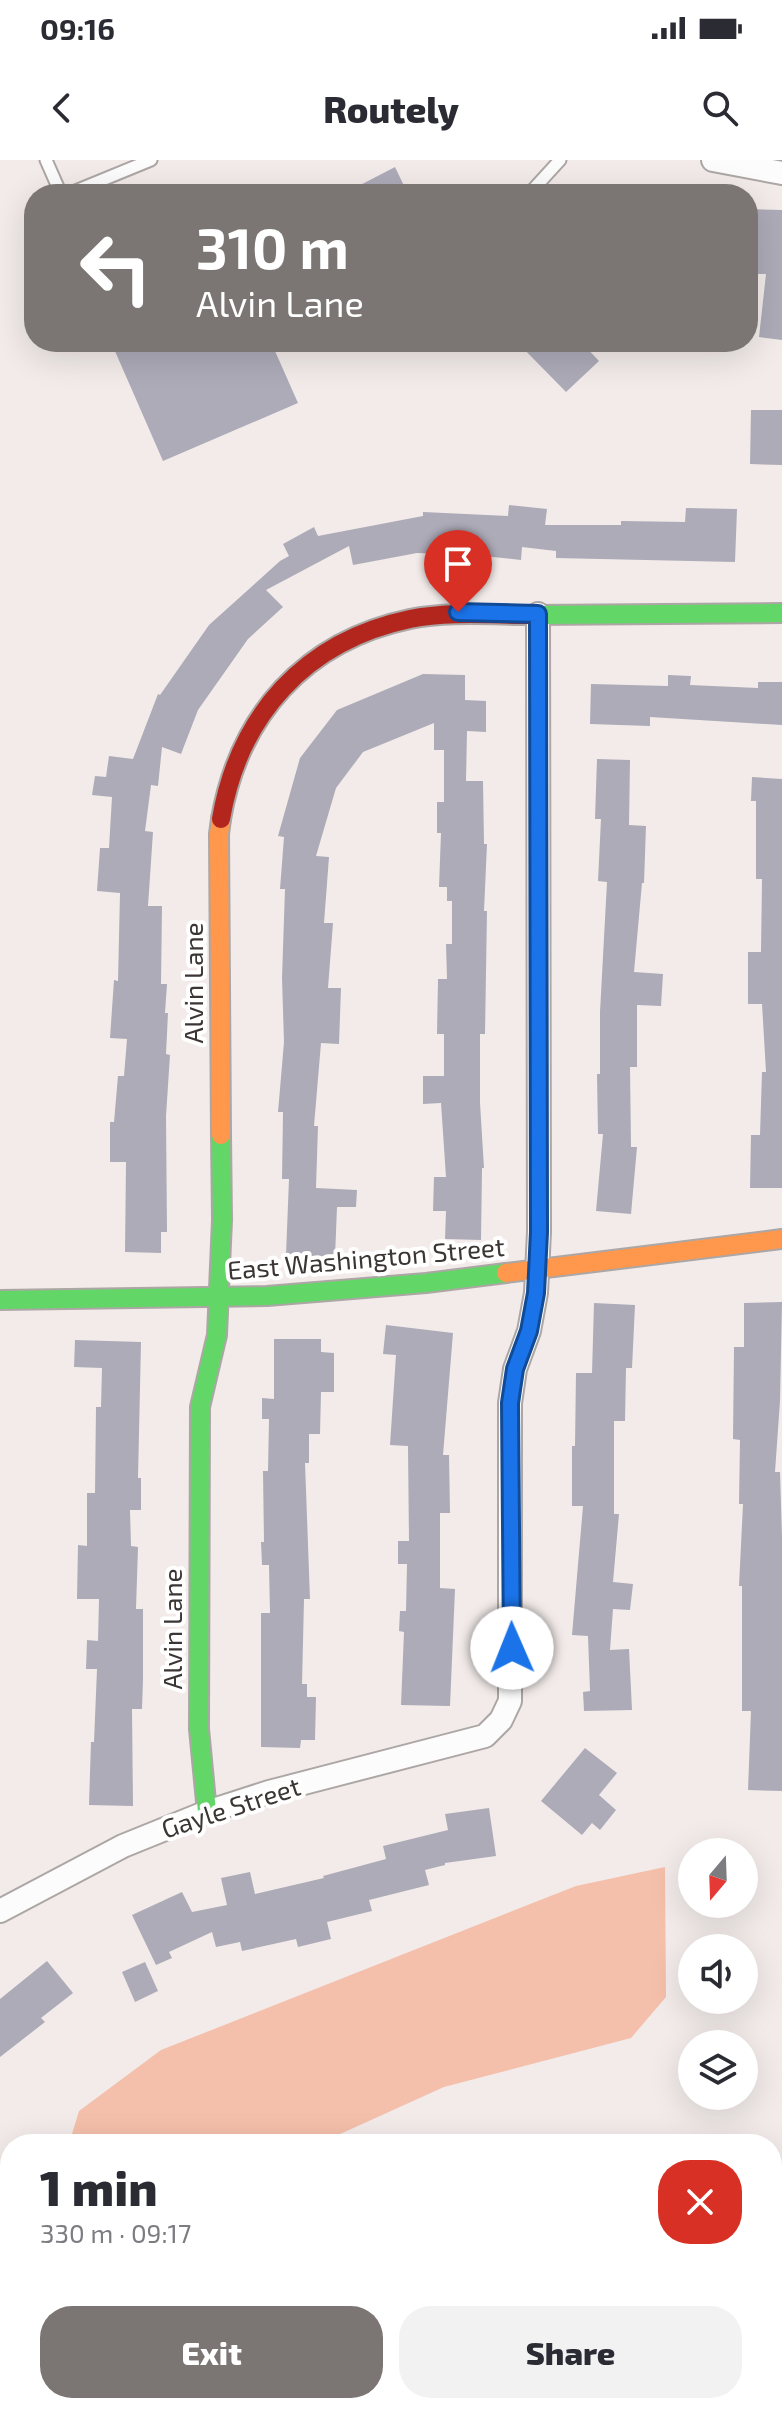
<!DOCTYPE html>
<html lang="en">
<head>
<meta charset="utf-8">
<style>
	:root { --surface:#fff; --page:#f2f2f3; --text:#2b2b33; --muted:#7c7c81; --accent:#7b7573 }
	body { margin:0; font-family:"Exo 2",sans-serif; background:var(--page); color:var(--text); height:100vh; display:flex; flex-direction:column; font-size:30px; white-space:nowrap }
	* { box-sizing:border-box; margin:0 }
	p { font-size:26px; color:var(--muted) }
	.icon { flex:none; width:44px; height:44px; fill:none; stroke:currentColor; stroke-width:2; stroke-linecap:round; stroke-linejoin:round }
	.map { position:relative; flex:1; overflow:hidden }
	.side { position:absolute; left:0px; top:1974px; width:782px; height:280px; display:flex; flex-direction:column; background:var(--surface); border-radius:32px 32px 0 0; box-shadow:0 8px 32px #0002 }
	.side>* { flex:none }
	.hud { position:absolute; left:24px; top:24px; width:734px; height:168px; border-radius:32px; box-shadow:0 8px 32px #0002; background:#7b7573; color:#fff; overflow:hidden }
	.needle { width:52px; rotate:199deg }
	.buttons { position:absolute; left:678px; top:1678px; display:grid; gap:16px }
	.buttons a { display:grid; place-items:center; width:80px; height:80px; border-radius:50%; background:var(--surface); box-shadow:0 8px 32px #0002; font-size:40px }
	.pin { position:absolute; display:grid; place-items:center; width:68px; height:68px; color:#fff; margin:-82px -34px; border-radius:50% 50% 50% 0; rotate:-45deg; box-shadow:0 0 8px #0007 }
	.pin .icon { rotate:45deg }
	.me { position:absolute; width:88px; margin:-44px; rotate:359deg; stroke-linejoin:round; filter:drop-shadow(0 0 6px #0008) }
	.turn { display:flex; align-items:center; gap:28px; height:168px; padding:0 40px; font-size:36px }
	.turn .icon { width:104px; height:104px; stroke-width:2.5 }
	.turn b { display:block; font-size:56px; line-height:68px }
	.round { display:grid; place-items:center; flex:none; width:84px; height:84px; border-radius:32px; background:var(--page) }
	.overview { display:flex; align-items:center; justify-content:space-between; height:136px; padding:0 40px }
	h1 { font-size:48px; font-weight:800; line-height:60px }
	.primary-button { display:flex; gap:16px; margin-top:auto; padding:16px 40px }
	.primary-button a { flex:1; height:92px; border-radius:32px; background:var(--accent); color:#fff; font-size:32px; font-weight:800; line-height:92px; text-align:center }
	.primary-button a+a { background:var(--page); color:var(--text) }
	.status { display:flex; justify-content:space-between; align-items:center; height:56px; padding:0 40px; background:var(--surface); direction:ltr }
	.status svg { height:22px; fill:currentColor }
	header { display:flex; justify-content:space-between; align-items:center; height:104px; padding:0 40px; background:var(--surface); font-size:36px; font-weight:800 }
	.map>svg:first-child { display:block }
	.water { fill:#f4bfab }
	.building { fill:#adabb8 }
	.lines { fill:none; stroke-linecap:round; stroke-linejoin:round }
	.lane-casing { stroke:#aca7a5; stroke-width:15 }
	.street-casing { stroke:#aca7a5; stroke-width:26 }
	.fast-casing { stroke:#aca7a5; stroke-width:22 }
	.slow-casing { stroke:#aca7a5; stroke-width:22 }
	.jam-casing { stroke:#aca7a5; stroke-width:22 }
	.lane { stroke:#fdfcfc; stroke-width:11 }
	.street { stroke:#fdfcfc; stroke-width:22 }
	.fast { stroke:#63d668; stroke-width:18 }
	.slow { stroke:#ff974d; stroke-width:18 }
	.jam { stroke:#b3261e; stroke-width:18 }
	.route-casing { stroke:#114b97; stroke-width:20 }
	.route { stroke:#1a73e8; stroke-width:14 }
	.labels { text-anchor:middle; stroke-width:8; stroke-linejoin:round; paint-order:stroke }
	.street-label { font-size:26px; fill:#3b3634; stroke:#fff }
</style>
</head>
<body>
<div class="status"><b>09:16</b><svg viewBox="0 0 49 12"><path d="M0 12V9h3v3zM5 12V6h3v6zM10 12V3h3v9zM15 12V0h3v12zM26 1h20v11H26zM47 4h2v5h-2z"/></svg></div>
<header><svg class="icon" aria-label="back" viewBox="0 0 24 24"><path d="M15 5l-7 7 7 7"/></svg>Routely<svg class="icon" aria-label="search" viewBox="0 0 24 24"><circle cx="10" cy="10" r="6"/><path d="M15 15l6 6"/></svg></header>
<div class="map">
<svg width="782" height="2254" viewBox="0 0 782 2254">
	<rect width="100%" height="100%" fill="#f2ebe9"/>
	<!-- water -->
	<path class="water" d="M665,1707L666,1837L631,1878L444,1927L318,1984H69L79,1951L161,1890L576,1726Z"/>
	<!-- building -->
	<path class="building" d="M395,7L408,34H343Z
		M748,49L782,50V180L759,177L766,114H748Z
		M111,182H271L298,243L163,301Z
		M517,182H581L599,201L566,232Z
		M751,250H782V305L750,304Z
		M509,345L547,349L545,365H621V361L685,362L686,348L737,349L735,402L556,398V391L522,387L521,400L474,395L417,393L353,405L349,386L266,430L283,447L248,479L198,550L181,594L162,587L158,626L151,625L145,671L153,672L148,746H162L161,824H167L165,853H168L166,894L170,895L166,956L167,1072H161V1093L125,1092L126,1002H110V962H114L118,916H124L127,879L110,878L114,820L118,821L120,733L97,731L100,688H109L112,637L92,635L95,616L106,617L109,596L133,599L158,534L160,535L209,465L280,401L289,396L283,384L314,367L318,376L423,356V352L508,356Z
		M423,514L465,515V540L486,541V572L467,571L466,621H483L484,684H487L484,751H487L485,874H480V943L484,1008H482L481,1080L445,1079L446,1051H433L434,1017H446L441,943L423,944V916H444V874H437L438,819H447L446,784H452V741H447V727H439L441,673H437V642H444V590H434V563L363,592L336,628L316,696L329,697L324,763H333L328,828H341L339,884L321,883L314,966H318L316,1028L357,1030L356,1047H337L335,1097L286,1095L289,1019H282L283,952H278L284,882L282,818L285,729H280L284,677L278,676L300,598L337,550Z
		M668,515L691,516L690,525L758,528V522H782V565L650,557V566L590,564L591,524L668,526Z
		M597,599L630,600L629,665L646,666L644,723H642L634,812L663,814L661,846L637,845V907H630L631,987H637L631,1054L596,1051L603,974H598L597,914H600V852L607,722L598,721L601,659H595Z
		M752,617L782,619V1028H750L751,975H760L762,912H766L762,844H748V792H761L762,719H756V641H751Z
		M782,1142L780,1241L775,1312H780L782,1377V1631L748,1630L751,1551H742V1426H739L743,1344H739L740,1280L733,1279L734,1187H744V1143Z
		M594,1143L635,1145L632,1208H626L625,1261H614V1354H619L613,1422L633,1424L630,1450L613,1449L610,1490L629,1489L632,1550L584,1551L583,1532L590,1531L588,1476L572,1475L583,1346H572V1286H575L576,1213H592Z
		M386,1165L453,1173L443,1295H449L450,1353H440V1428L455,1429L450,1546L401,1545L404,1472L399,1471L400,1451H406L407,1404H398V1381H409L408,1286L390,1285L396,1195L383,1194Z
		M274,1179H321V1192L334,1193V1232H321L320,1274H309V1303H305L310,1439H304L302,1524H307V1537H316L315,1580H301L300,1588L261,1587V1453H270L269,1405H262L261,1382H264L263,1311H268L269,1259H262V1238L274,1239Z
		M75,1180L141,1182L138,1318H141V1350H130L131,1386L138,1387L136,1449H143V1519L142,1549H132L133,1646L89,1645L91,1582H94L97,1509H86L87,1480L98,1481L99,1439H77L78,1385L87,1386V1333H95L96,1247H101L102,1208L74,1207Z
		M585,1588L617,1613L599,1635L616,1650L600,1670L592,1663L582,1675L541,1641Z
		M489,1648L496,1696L445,1703V1705L425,1710L429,1725L369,1740L372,1751L327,1762L331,1779L298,1787L296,1779L242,1791L240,1782L216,1787L212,1772L169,1792L172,1798L156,1805L132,1755L182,1732L192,1752L227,1745L221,1718L250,1712L255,1734L324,1718L323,1716L386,1699L383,1686L448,1670L445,1654Z
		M47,1801L73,1833L41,1858L45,1862L0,1897V1839Z
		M145,1802L158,1831L135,1842L122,1812Z"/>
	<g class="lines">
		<!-- lane casing -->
		<g class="lane-casing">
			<path id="lane" d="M46,0L61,34
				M68,34L151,0
				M529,34L560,0"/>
		</g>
		<!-- street casing -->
		<g class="street-casing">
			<path id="street" d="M713,0L782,13
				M0,1751L123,1686L207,1652L269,1632L485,1576L501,1560L510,1541V1243L515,1209L529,1171L536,1133L539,1072L538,454
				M772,2055L782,2054
				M772,2172L782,2095
				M761,2254L763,2244"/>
		</g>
		<!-- fast casing -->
		<g class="fast-casing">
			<path id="fast" d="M532,455L782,453
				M0,1140L267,1136L426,1123L506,1113
				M207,1652L199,1569L200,1247L217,1175L222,1060L221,975"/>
		</g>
		<!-- slow casing -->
		<g class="slow-casing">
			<path id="slow" d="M221,975L219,674L221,659
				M506,1113L782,1079"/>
		</g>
		<!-- jam casing -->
		<g class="jam-casing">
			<path id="jam" d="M221,659C239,555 305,481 410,459C449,451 492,455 532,455"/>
		</g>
		<!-- lane -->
		<use href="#lane" class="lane"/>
		<!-- street -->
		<use href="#street" class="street"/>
		<!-- fast -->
		<use href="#fast" class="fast"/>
		<!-- slow -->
		<use href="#slow" class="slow"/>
		<!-- jam -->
		<use href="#jam" class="jam"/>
	</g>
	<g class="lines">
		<!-- route casing -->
		<g class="route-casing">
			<path id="route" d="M458,452L538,454L539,1072L536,1133L529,1171L515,1209L510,1243L512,1488"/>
		</g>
		<!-- route -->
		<use href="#route" class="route"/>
	</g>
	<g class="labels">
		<!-- street labels -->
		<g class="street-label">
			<text transform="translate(194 823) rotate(-90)" y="9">Alvin Lane</text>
			<text transform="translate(366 1099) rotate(-5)" y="9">East Washington Street</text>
			<text transform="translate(173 1469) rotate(-90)" y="9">Alvin Lane</text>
			<text transform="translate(231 1648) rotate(-18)" y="9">Gayle Street</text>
		</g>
	</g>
</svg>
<div class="buttons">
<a><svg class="needle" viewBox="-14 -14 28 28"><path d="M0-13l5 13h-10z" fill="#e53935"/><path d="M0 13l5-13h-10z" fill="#7c7c81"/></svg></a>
<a><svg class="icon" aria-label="sound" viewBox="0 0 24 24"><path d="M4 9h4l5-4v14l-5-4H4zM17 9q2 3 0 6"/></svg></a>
<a><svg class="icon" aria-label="layers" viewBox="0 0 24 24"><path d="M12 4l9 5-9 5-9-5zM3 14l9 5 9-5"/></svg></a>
</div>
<div class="pin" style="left:458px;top:452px;background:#d93025"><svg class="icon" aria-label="arrive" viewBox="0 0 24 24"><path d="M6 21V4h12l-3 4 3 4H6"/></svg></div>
<svg class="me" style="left:512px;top:1488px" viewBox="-20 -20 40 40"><circle r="19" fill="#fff"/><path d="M0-13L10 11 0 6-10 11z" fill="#1a73e8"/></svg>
<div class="hud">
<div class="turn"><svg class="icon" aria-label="left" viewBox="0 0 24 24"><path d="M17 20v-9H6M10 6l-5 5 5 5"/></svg><div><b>310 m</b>Alvin Lane</div></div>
</div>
<section class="side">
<div class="overview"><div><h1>1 min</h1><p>330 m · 09:17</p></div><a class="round" style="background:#d93025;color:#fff"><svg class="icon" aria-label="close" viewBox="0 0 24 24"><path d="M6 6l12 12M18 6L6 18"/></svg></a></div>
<div class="primary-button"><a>Exit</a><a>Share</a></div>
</section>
</div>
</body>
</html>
